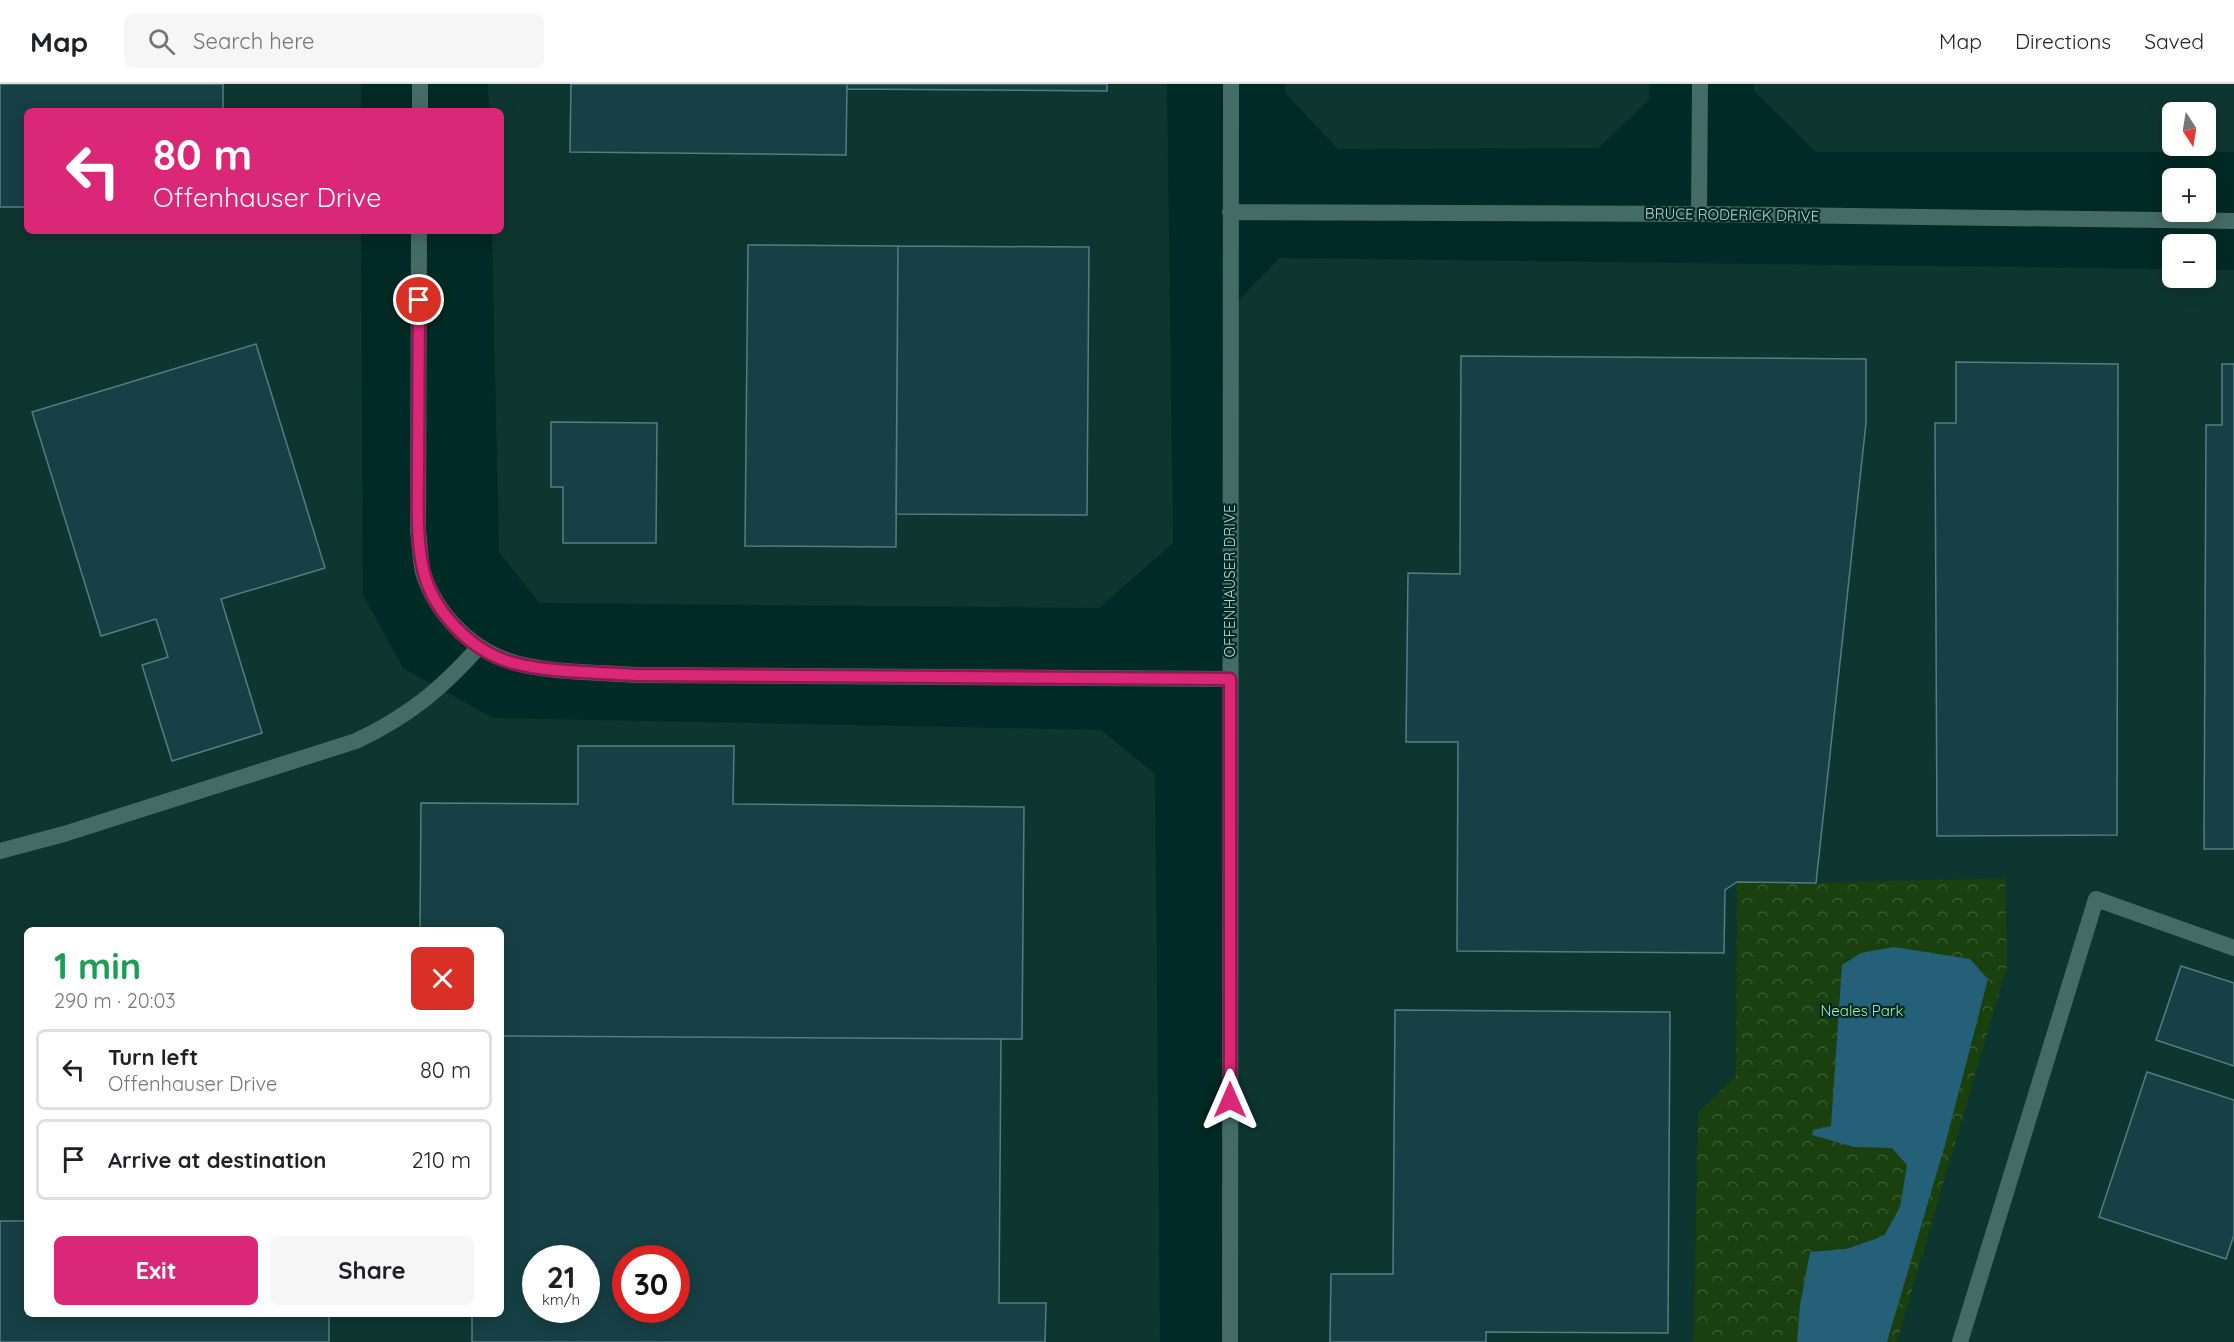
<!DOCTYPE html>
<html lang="en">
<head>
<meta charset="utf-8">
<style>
	:root { --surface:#fff; --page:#f6f6f6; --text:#202124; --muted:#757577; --line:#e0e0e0; --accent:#db2777 }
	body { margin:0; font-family:Quicksand,sans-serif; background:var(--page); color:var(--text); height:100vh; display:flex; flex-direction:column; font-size:22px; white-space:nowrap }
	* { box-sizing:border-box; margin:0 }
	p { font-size:20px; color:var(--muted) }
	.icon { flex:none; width:33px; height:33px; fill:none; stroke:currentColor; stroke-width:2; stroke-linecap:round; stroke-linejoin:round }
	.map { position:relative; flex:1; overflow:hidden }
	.side { position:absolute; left:24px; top:843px; width:480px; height:390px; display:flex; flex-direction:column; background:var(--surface); border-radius:9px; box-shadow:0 3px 15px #0003 }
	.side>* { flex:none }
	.top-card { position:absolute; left:24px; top:24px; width:480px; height:126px; border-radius:9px; box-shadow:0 3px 15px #0003; background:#db2777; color:#fff; overflow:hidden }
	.needle { width:39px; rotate:168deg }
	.fabs { position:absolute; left:2162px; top:18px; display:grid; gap:12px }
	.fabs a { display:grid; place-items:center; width:54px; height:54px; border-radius:9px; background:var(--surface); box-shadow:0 3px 15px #0003; font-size:30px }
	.speed { position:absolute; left:522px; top:1161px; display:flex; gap:12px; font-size:30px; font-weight:700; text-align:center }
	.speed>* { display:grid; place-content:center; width:78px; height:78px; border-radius:50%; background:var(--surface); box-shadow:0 3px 15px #0003; line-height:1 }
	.speed small { font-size:15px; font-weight:400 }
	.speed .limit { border:9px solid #d22; background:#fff; color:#111 }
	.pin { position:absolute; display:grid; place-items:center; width:51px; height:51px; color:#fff; margin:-26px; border:3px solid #fff; border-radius:50%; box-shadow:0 2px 6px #0007 }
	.me { position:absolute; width:66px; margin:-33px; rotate:0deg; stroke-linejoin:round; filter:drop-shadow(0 0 4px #0008) }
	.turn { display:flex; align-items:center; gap:21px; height:126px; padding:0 30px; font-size:27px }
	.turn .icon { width:78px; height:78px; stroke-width:2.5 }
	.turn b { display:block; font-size:42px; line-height:51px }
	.round { display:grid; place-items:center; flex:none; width:63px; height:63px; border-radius:9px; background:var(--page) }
	.summary { display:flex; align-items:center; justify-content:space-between; height:102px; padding:0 30px }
	h1 { font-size:36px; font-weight:700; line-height:45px; color:#1e9e55 }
	.button { display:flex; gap:12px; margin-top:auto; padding:12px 30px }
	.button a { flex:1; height:69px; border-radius:9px; background:var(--accent); color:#fff; font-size:24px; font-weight:700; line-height:69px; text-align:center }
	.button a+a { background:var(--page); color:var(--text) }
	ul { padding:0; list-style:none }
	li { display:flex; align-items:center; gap:18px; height:81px; margin:0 12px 9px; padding:0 18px; border:3px solid var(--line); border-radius:9px }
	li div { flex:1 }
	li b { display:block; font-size:22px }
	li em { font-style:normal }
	header { display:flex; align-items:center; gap:36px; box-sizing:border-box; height:84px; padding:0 30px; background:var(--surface); border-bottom:2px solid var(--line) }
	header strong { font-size:28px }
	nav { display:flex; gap:33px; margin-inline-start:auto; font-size:21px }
	.search { width:420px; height:54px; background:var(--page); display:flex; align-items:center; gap:15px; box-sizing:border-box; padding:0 21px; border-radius:9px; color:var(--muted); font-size:22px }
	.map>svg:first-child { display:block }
	.built { fill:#0e3631; fill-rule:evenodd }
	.forest { fill:url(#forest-crowns) }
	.water { fill:#246179 }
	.building { fill:#164045; stroke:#547d82; stroke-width:1.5; fill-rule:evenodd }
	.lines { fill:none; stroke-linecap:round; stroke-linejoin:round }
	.service { stroke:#446c66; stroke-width:16 }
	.minor { stroke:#446c66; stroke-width:16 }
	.route-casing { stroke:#8e194d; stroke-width:15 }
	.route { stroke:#db2777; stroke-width:10 }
	.labels { text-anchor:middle; stroke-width:4.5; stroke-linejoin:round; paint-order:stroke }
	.street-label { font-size:15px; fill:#c2d7d3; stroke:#002a25 }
	.park-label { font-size:15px; fill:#b0eea1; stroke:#002a25 }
</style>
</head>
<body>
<header>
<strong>Map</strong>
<div class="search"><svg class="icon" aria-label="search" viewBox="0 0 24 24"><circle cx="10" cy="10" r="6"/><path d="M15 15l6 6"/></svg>Search here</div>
<nav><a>Map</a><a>Directions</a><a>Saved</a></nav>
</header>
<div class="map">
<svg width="2234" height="1258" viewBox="0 0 2234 1258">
	<defs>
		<pattern id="forest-crowns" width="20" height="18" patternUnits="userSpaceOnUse" patternTransform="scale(1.5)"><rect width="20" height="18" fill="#19400e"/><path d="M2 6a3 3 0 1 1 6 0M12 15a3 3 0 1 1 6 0" fill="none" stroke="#395b30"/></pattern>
	</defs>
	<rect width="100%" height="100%" fill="#002a25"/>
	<!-- built -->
	<path class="built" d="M0,0H361V27H27V147H361L363,511L403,584L493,634L1101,646L1155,690L1160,1258H0ZM27,846H501V1230H27ZM536,1174H586V1226H536ZM626,1174H676V1226H626Z
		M488,0H1167L1173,459L1099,524L539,519L499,468L492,147H501V27H489Z
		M1285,0H1649V16L1598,64L1338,65L1285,9Z
		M1754,0H2234V68H1816L1754,7ZM2172,28H2205V62H2172Z
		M1279,174L2172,185V194H2205V186H2234V1258H1897L2007,883L1816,799L1737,798L1736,992L1698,1030L1693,1258H1231L1236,219Z"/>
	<!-- forest -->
	<path class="forest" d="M2005,794L2007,883L1897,1258H1693L1698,1029L1736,992L1737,798L1816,799Z"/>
	<!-- water -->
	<path class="water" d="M1894,863L1970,875L1988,895L1945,1061L1887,1258H1797L1800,1221L1810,1168L1846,1165L1884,1152L1900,1123L1907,1081L1892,1064L1854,1063L1812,1051L1813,1046L1831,1042L1842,881L1861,869Z"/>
	<!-- building -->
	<path class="building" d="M0,0H223V27H27V123H0Z
		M571,0H847L846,71L570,68Z
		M847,0H1107V7L847,5Z
		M748,161L898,162L896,463L745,462Z
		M898,162L1089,163L1087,431L896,430Z
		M256,260L325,484L221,515L262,649L172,677L142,581L168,573L156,535L101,552L32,328Z
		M1461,272L1866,275V339L1816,799L1737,798L1725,806L1724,869L1457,867L1458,658H1406L1408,489L1460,490Z
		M1956,278L2118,280L2117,751L1937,752L1935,339H1956Z
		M2222,280H2234V765H2204L2206,341H2222Z
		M551,338L657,339L656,459H563V403H551Z
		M578,662H734L733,720L1024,723L1022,955L501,952V846H420L421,719L578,720Z
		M2181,882L2234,899V982L2156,956Z
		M1395,926L1670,928L1668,1249L1486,1248V1258H1330L1331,1190H1393Z
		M501,952L1001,955L999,1219H1046L1045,1258H472V1230H501ZM536,1174H586V1226H536ZM626,1174H676V1226H626Z
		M2147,988L2234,1016V1151L2226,1175L2099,1133Z
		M0,1137H27V1230H329V1258H0Z"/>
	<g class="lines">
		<!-- service -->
		<path class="service" d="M0,767L64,750L356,657C409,632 440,606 479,563
			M1960,1258L2096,815L2234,864"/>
		<!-- minor -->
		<path class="minor" d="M420,27V0
			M1230,128L1699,130L2234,137
			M1699,130L1700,0
			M419,147L418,447C420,460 420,475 423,488C435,528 469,564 509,577C543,589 600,588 637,591L1230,595
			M1230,1258L1231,0"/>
	</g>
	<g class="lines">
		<!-- route casing -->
		<g class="route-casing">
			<path id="route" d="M419,216C419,272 418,329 418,385C418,418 416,453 423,485C432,526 470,566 510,578C547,589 598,588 637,591L1230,595V1016"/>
		</g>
		<!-- route -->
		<use href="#route" class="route"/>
	</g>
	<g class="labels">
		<!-- street labels -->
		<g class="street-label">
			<text transform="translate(1732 131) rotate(1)" y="5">BRUCE RODERICK DRIVE</text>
			<text transform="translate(1230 497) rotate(-90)" y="5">OFFENHAUSER DRIVE</text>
		</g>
		<!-- park labels -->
		<g class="park-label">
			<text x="1862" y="932">Neales Park</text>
		</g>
	</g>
</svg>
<div class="fabs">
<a><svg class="needle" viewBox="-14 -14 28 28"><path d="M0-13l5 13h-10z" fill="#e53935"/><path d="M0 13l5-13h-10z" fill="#757577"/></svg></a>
<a>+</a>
<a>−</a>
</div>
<div class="speed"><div>21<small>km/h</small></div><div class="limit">30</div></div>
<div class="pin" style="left:419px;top:216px;background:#d93025"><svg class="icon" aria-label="arrive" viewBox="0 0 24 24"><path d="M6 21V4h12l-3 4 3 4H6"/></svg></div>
<svg class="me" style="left:1230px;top:1016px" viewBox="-20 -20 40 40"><path d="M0-17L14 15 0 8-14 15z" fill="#db2777" stroke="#fff" stroke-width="4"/></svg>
<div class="top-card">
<div class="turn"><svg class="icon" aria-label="left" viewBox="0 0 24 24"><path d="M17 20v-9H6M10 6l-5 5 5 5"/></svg><div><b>80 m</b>Offenhauser Drive</div></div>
</div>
<section class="side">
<div class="summary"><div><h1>1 min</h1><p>290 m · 20:03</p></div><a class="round" style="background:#d93025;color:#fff"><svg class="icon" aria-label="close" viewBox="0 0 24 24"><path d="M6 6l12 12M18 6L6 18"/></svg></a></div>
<ul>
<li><svg class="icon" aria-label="left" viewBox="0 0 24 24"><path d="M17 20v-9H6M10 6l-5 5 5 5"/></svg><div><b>Turn left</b><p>Offenhauser Drive</p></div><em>80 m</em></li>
<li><svg class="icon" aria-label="arrive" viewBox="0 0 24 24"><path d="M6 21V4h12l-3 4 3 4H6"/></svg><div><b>Arrive at destination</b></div><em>210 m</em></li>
</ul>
<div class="button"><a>Exit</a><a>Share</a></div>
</section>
</div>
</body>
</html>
